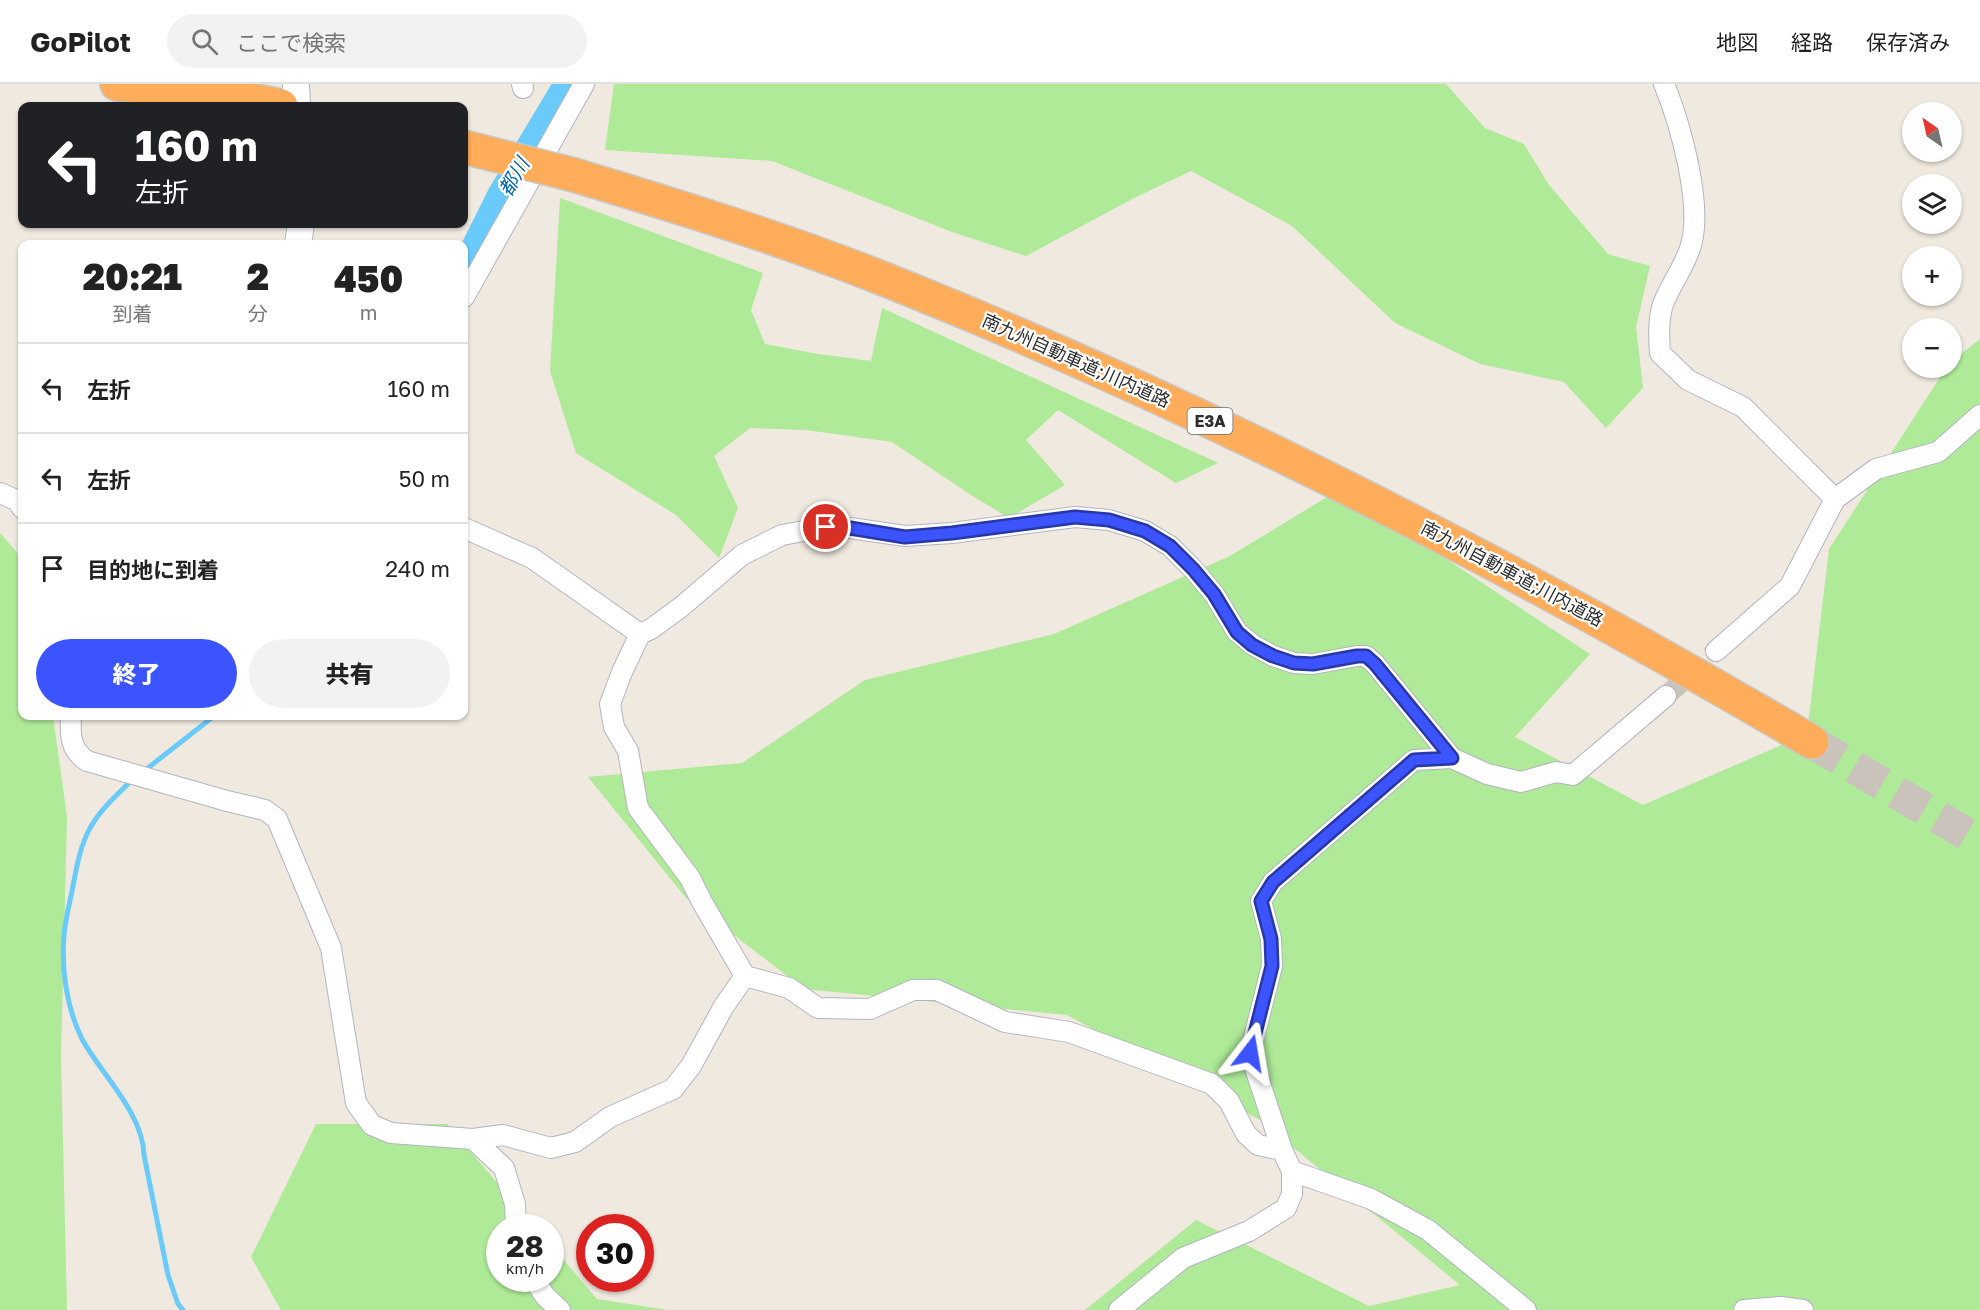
<!DOCTYPE html>
<html lang="ja">
<head>
<meta charset="utf-8">
<style>
	:root { --surface:#fff; --page:#f2f2f2; --text:#222; --muted:#767676; --line:#e0e0e0; --accent:#3c54ff }
	body { margin:0; font-family:"Golos Text","Noto Sans JP",sans-serif; background:var(--page); color:var(--text); height:100vh; display:flex; flex-direction:column; font-size:22px; white-space:nowrap }
	* { box-sizing:border-box; margin:0 }
	p { font-size:20px; color:var(--muted) }
	.icon { flex:none; width:33px; height:33px; fill:none; stroke:currentColor; stroke-width:2; stroke-linecap:round; stroke-linejoin:round }
	.map { position:relative; flex:1; overflow:hidden }
	.sheet { position:absolute; left:18px; top:156px; width:450px; height:480px; display:flex; flex-direction:column; background:var(--surface); border-radius:12px; box-shadow:0 2px 4px #0004 }
	.sheet>* { flex:none }
	.guide { position:absolute; left:18px; top:18px; width:450px; height:126px; border-radius:12px; box-shadow:0 2px 4px #0004; background:#202124; color:#fff; overflow:hidden }
	.needle { width:39px; rotate:326deg }
	.tools { position:absolute; left:1902px; top:18px; display:grid; gap:12px }
	.tools a { display:grid; place-items:center; width:60px; height:60px; border-radius:50%; background:var(--surface); box-shadow:0 2px 4px #0004; font-size:30px }
	.speed { position:absolute; left:486px; top:1130px; display:flex; gap:12px; font-size:30px; font-weight:700; text-align:center }
	.speed>* { display:grid; place-content:center; width:78px; height:78px; border-radius:50%; background:var(--surface); box-shadow:0 2px 4px #0004; line-height:1 }
	.speed small { font-size:15px; font-weight:400 }
	.speed .limit { border:9px solid #d22; background:#fff; color:#111 }
	.pin { position:absolute; display:grid; place-items:center; width:51px; height:51px; color:#fff; margin:-26px; border:3px solid #fff; border-radius:50%; box-shadow:0 2px 6px #0007 }
	.me { position:absolute; width:66px; margin:-33px; rotate:14deg; stroke-linejoin:round; filter:drop-shadow(0 0 4px #0008) }
	.turn { display:flex; align-items:center; gap:21px; height:126px; padding:0 18px; font-size:27px }
	.turn .icon { width:78px; height:78px; stroke-width:2.5 }
	.turn b { display:block; font-size:42px; line-height:51px }
	.eta { display:flex; justify-content:space-evenly; align-items:center; height:102px; text-align:center }
	.eta b { font-size:36px; font-weight:800; line-height:42px }
	.cta { display:flex; gap:12px; margin-top:auto; padding:12px 18px }
	.cta a { flex:1; height:69px; border-radius:36px; background:var(--accent); color:#fff; font-size:24px; font-weight:800; line-height:69px; text-align:center }
	.cta a+a { background:var(--page); color:var(--text) }
	ul { padding:0; list-style:none }
	li { display:flex; align-items:center; gap:18px; height:90px; padding:0 18px; border-top:2px solid var(--line) }
	li div { flex:1 }
	li b { display:block; font-size:22px }
	li em { font-style:normal }
	header { display:flex; align-items:center; gap:36px; box-sizing:border-box; height:84px; padding:0 30px; background:var(--surface); border-bottom:2px solid var(--line) }
	header strong { font-size:28px }
	nav { display:flex; gap:33px; margin-inline-start:auto; font-size:21px }
	.search { width:420px; height:54px; background:var(--page); display:flex; align-items:center; gap:15px; box-sizing:border-box; padding:0 21px; border-radius:33px; color:var(--muted); font-size:22px }
	.map>svg:first-child { display:block }
	.green { fill:#aeea97 }
	.lines { fill:none; stroke-linecap:round; stroke-linejoin:round }
	.stream { stroke:#6acafa; stroke-width:5 }
	.river { stroke:#6acafa; stroke-width:30 }
	.minor-tunnel { stroke:#c9c3bb; stroke-width:20; stroke-dasharray:20 10; stroke-linecap:butt }
	.motorway-tunnel { stroke:#c9c3bb; stroke-width:33; stroke-dasharray:33 16; stroke-linecap:butt }
	.minor-casing { stroke:#b3b4c2; stroke-width:22 }
	.tertiary-casing { stroke:#b3b4c2; stroke-width:28 }
	.motorway-casing { stroke:#c8c8c8; stroke-width:36 }
	.minor { stroke:#fff; stroke-width:20 }
	.tertiary { stroke:#fff; stroke-width:26 }
	.motorway { stroke:#ffad5a; stroke-width:33 }
	.motorway-bridge-casing { stroke:#c8c8c8; stroke-width:36; stroke-linecap:butt }
	.motorway-bridge { stroke:#ffad5a; stroke-width:33 }
	.route-casing { stroke:#2737a6; stroke-width:15 }
	.route { stroke:#3c54ff; stroke-width:10 }
	.labels { text-anchor:middle; stroke-width:4.5; stroke-linejoin:round; paint-order:stroke }
	.shield { fill:#fff; stroke:#6c6c6c; stroke-width:1.5 }
	.shield-label { font-size:16px; font-weight:bold; fill:#2d2d2d }
	.street-label { font-size:18px; fill:#2d2d2d; stroke:#fff }
	.water-label { font-size:20px; font-style:italic; fill:#0167ad; stroke:#fff }
</style>
</head>
<body>
<header>
<strong>GoPilot</strong>
<div class="search"><svg class="icon" aria-label="search" viewBox="0 0 24 24"><circle cx="10" cy="10" r="6"/><path d="M15 15l6 6"/></svg>ここで検索</div>
<nav><a>地図</a><a>経路</a><a>保存済み</a></nav>
</header>
<div class="map">
<svg width="1980" height="1226" viewBox="0 0 1980 1226">
	<rect width="100%" height="100%" fill="#f0e9df"/>
	<!-- green -->
	<path class="green" d="M614,0H1446L1485,44L1524,60L1549,101L1608,170L1650,182L1636,243L1643,304L1606,344L1564,298L1480,280L1395,239L1292,142L1191,87L1134,114L1026,172L952,148L772,77L605,66Z
		M560,114L763,189L751,226L765,260L818,270L871,277L882,224L1218,379L1176,399L1058,326L1026,356L1065,401L1009,434L971,411L892,358L806,346L750,344L714,372L738,424L719,474L676,431L576,369L550,287Z
		M1980,255V1226H1085L1196,1136L1369,1222L1460,1201L1260,1036L1067,931L804,905L686,814L588,693L742,679L865,596L1054,550L1230,472L1340,405L1590,570L1515,653L1643,721L1807,650L1829,465L1946,284H1952V277Z
		M0,449L22,474V632H53L67,733L61,972L67,1226H0Z
		M316,1040H447L535,1143H500V1194H550L551,1161L597,1215L668,1226H281L251,1173Z"/>
	<g class="lines">
		<!-- stream -->
		<path class="stream" d="M144,687L214,632
			M134,694C118,710 99,726 89,746C79,765 76,787 72,807C69,822 65,837 64,852C61,885 67,925 82,955C101,990 143,1029 144,1071L168,1191L178,1220L183,1226"/>
		<!-- river -->
		<path class="river" d="M464,188L502,112L569,0"/>
		<!-- minor-tunnel -->
		<path class="minor-tunnel" d="M1666,612L1716,567"/>
		<!-- motorway-tunnel -->
		<path class="motorway-tunnel" d="M1812,658L1980,758"/>
		<!-- minor casing -->
		<g class="minor-casing">
			<path id="minor" d="M522,0L523,4
				M1664,0C1680,39 1703,120 1691,161C1685,183 1669,202 1662,223C1658,239 1659,253 1660,269L1688,296L1743,323L1835,415
				M464,213L584,0
				M0,409L18,417L22,424
				M464,444L532,474L640,550
				M1716,567L1790,502L1835,415L1876,385L1938,368L1980,331
				M71,632C70,650 70,666 87,677L227,717L265,726L277,735L331,864L356,1019L372,1041L391,1049L473,1055L503,1051L551,1064L575,1058L610,1033L673,1005L691,982L724,922L745,892
				M473,1055L504,1084L515,1120L516,1143
				M1282,1066L1258,1061L1246,1050L1229,1017L1212,1000L1069,948L1005,938L937,906H913L870,925L818,924L789,904L745,892L702,818L690,794L638,724L628,667L614,643L610,620L622,588L640,550L651,545L681,523L742,471L782,451L826,443L850,444L905,452L952,449L1075,433L1109,436L1145,447L1170,462L1193,485L1214,510L1237,548L1253,561L1273,572L1294,579L1313,580L1357,572H1366L1375,580L1452,674L1487,690L1521,698L1556,688L1573,691L1666,612
				M1292,1087L1371,1115L1428,1146L1526,1226
				M533,1194L545,1212L560,1226
				M1119,1226L1183,1174L1249,1147L1286,1124L1292,1110V1087L1282,1066L1250,969L1272,882L1271,855L1261,817L1273,798L1414,676L1452,674
				M1744,1226L1781,1223L1803,1226"/>
		</g>
		<!-- tertiary casing -->
		<g class="tertiary-casing">
			<path id="tertiary" d="M296,0L297,22
				M298,160L301,140"/>
		</g>
		<!-- motorway casing -->
		<g class="motorway-casing">
			<path id="motorway" d="M117,0L193,6
				M171,0L281,22
				M574,91C683,124 793,158 899,201C1215,328 1518,485 1812,658"/>
		</g>
		<!-- minor -->
		<use href="#minor" class="minor"/>
		<!-- tertiary -->
		<use href="#tertiary" class="tertiary"/>
		<!-- motorway -->
		<use href="#motorway" class="motorway"/>
		<!-- motorway-bridge casing -->
		<g class="motorway-bridge-casing">
			<path id="motorway-bridge" d="M464,63L574,91"/>
		</g>
		<!-- motorway-bridge -->
		<use href="#motorway-bridge" class="motorway-bridge"/>
	</g>
	<g class="lines">
		<!-- route casing -->
		<g class="route-casing">
			<path id="route" d="M826,443L850,444L905,453L952,449L1075,433L1109,436L1145,447L1170,462L1193,485L1214,510L1237,548L1252,561L1273,572L1294,579L1313,580L1357,572H1366L1375,580L1452,674L1414,676L1273,798L1261,817L1271,855L1272,882L1250,969"/>
		</g>
		<!-- route -->
		<use href="#route" class="route"/>
	</g>
	<g class="labels">
		<!-- shield labels -->
		<rect class="shield" x="1187.5" y="324" width="45" height="26" rx="4.5"/>
		<g class="shield-label">
			<text x="1210" y="343">E3A</text>
		</g>
		<!-- street labels -->
		<g class="street-label">
			<text transform="translate(1076 277) rotate(24)" y="6">南九州自動車道;川内道路</text>
			<text transform="translate(1512 490) rotate(28)" y="6">南九州自動車道;川内道路</text>
		</g>
		<!-- water labels -->
		<g class="water-label">
			<text transform="translate(514 93) rotate(-60)" y="7">都川</text>
		</g>
	</g>
</svg>
<div class="tools">
<a><svg class="needle" viewBox="-14 -14 28 28"><path d="M0-13l5 13h-10z" fill="#e53935"/><path d="M0 13l5-13h-10z" fill="#767676"/></svg></a>
<a><svg class="icon" aria-label="layers" viewBox="0 0 24 24"><path d="M12 4l9 5-9 5-9-5zM3 14l9 5 9-5"/></svg></a>
<a>+</a>
<a>−</a>
</div>
<div class="speed"><div>28<small>km/h</small></div><div class="limit">30</div></div>
<div class="pin" style="left:826px;top:443px;background:#d93025"><svg class="icon" aria-label="arrive" viewBox="0 0 24 24"><path d="M6 21V4h12l-3 4 3 4H6"/></svg></div>
<svg class="me" style="left:1250px;top:969px" viewBox="-20 -20 40 40"><path d="M0-17L14 15 0 8-14 15z" fill="#3c54ff" stroke="#fff" stroke-width="4"/></svg>
<div class="guide">
<div class="turn"><svg class="icon" aria-label="left" viewBox="0 0 24 24"><path d="M17 20v-9H6M10 6l-5 5 5 5"/></svg><div><b>160 m</b>左折</div></div>
</div>
<section class="sheet">
<div class="eta">
<div><b>20:21</b><p>到着</p></div>
<div><b>2</b><p>分</p></div>
<div><b>450</b><p>m</p></div>
</div>
<ul>
<li><svg class="icon" aria-label="left" viewBox="0 0 24 24"><path d="M17 20v-9H6M10 6l-5 5 5 5"/></svg><div><b>左折</b></div><em>160 m</em></li>
<li><svg class="icon" aria-label="left" viewBox="0 0 24 24"><path d="M17 20v-9H6M10 6l-5 5 5 5"/></svg><div><b>左折</b></div><em>50 m</em></li>
<li><svg class="icon" aria-label="arrive" viewBox="0 0 24 24"><path d="M6 21V4h12l-3 4 3 4H6"/></svg><div><b>目的地に到着</b></div><em>240 m</em></li>
</ul>
<div class="cta"><a>終了</a><a>共有</a></div>
</section>
</div>
</body>
</html>
